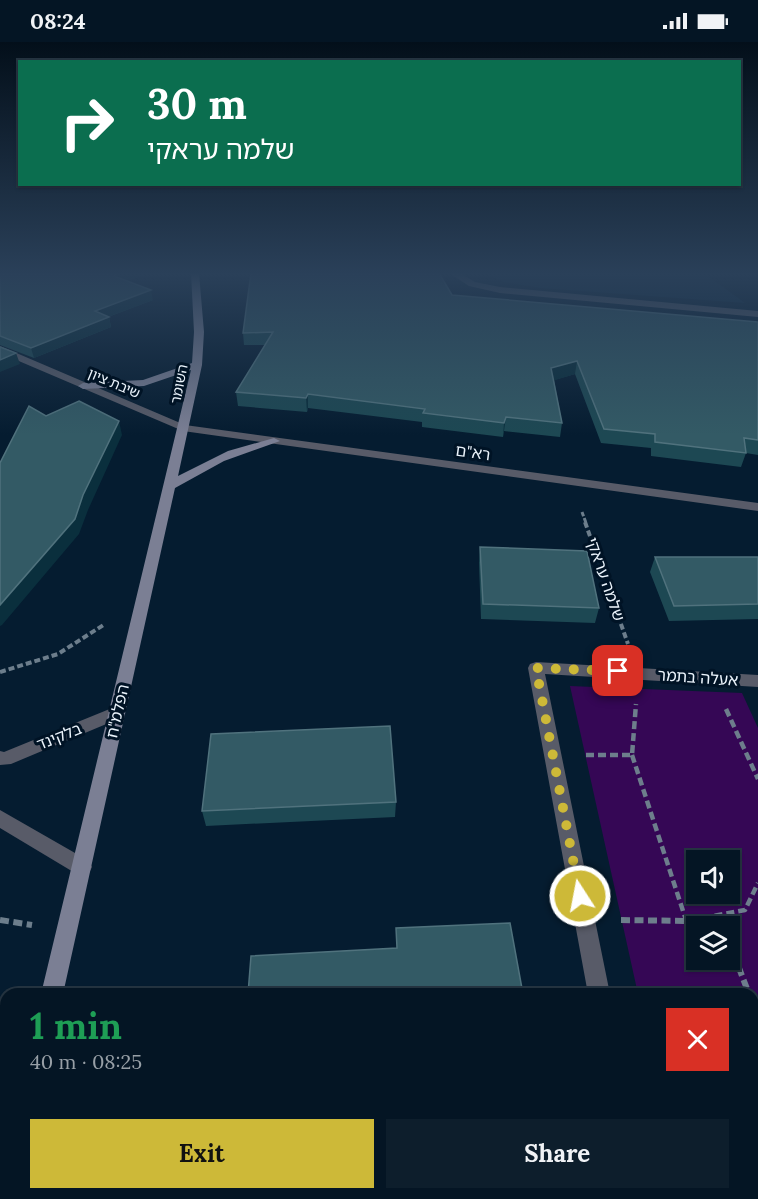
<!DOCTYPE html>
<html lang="en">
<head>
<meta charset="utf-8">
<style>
	:root { --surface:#041524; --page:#0d1e2c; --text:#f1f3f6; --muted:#979fa6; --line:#253441; --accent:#cdb938 }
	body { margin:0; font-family:Lora,"Noto Sans Hebrew",serif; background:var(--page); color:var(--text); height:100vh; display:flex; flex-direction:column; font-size:22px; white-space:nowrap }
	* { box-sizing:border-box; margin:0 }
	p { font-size:20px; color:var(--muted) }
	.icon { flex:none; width:33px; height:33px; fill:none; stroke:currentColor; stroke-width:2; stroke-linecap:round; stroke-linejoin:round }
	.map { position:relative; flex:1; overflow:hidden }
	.drawer { position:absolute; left:0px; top:946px; width:759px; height:212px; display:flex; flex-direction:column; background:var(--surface); border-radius:18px 18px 0 0; box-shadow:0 2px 4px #0004,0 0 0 2px var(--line) }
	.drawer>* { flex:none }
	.hud { position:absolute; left:18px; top:18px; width:723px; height:126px; border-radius:0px; box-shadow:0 2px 4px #0004,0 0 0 2px var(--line); background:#0b6e4f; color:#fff; overflow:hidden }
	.fabs { position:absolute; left:686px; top:808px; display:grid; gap:12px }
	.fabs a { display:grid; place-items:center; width:54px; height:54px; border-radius:0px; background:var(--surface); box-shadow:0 2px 4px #0004,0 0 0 2px var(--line); font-size:30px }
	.pin { position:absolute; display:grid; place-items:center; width:51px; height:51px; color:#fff; margin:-26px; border-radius:12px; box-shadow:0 3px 9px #0006 }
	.me { position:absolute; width:66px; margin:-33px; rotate:349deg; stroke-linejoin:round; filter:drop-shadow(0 0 4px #0008) }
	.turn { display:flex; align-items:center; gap:21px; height:126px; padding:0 30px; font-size:27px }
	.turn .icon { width:78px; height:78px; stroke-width:2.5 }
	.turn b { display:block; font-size:42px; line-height:51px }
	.round { display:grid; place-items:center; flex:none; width:63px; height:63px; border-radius:0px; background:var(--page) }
	.overview { display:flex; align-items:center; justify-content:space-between; height:102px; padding:0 30px }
	h1 { font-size:36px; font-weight:800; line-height:45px; color:#1e9e55 }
	.cta { display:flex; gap:12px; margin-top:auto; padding:12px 30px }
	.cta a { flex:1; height:69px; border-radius:0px; background:var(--accent); color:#111; font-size:24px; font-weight:800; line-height:69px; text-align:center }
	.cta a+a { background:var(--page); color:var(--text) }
	.status { display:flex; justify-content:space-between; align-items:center; height:42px; padding:0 30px; background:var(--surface); direction:ltr }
	.status svg { height:16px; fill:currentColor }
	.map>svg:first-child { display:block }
	.built { fill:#0b2941 }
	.green { fill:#350755; fill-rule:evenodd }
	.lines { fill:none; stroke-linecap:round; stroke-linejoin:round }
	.path-far3 { stroke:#6d7e8c; stroke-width:3; stroke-dasharray:4.5 2; stroke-linecap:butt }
	.path-far2 { stroke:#6d7e8c; stroke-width:4; stroke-dasharray:6 3; stroke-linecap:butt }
	.path-far1 { stroke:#6d7e8c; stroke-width:4.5; stroke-dasharray:8 4; stroke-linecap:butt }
	.path { stroke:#6d7e8c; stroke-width:6; stroke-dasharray:9 4.5; stroke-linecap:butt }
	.street { fill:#585b68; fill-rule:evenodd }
	.secondary { fill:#7b7f94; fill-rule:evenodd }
	.wall { fill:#1d4853 }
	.shaded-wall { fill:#0a2f3d }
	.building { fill:#335a65; stroke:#50727d; stroke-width:1.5 }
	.route { stroke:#cdb938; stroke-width:10; stroke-dasharray:0 18 }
	.labels { text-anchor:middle; stroke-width:6; stroke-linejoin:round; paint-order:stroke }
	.far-street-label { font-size:14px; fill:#ebf4fc; stroke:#001325 }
	.street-label { font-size:16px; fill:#ebf4fc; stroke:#001325 }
</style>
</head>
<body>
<div class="status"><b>08:24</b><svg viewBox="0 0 49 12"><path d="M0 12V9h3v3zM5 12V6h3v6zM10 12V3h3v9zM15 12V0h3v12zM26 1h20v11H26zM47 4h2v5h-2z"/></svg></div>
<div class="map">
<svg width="758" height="1157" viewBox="0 0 758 1157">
	<rect width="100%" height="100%" fill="#051c30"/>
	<!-- built -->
	<path class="built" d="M481,231H704L745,261L540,246L504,240Z"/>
	<!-- green -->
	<path class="green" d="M570,644L742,651L758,686V969H753V952H638ZM696,819H729V852H696ZM696,885H729V918H696Z"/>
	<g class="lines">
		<!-- path-far3 -->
		<path class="path-far3" d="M582,470L586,481"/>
		<!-- path-far2 -->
		<path class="path-far2" d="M585,480L628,602
			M0,630L58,612L105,582"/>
		<!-- path-far1 -->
		<path class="path-far1" d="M726,667L758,737
			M586,713H632L636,662
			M632,713L686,878
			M719,873L721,878
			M621,878H624
			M691,878L745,868L758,841"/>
		<!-- path -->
		<path class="path" d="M685,877L686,879
			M720,877L723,885
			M0,878L32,883
			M621,878L686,879L699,877
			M729,900L749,952
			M753,964L758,977"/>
		<!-- street -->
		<path class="street" d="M449,231H460L475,240L500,245L758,269V275L500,251L469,244Z
			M0,304L185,383L758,461V469L183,389L0,311Z
			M536,620L758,633V645L545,632L610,952H588L528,626L530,622Z
			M117,664L123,665L125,670L123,675L11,722L0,723V709L4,710Z
			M0,768L89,819L92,825L89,831L82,834L75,831L0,786Z
			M753,1036H758V1060H753Z"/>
		<!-- secondary -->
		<path class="secondary" d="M191,231H199L204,290L202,323L178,434L228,409L274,396L280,399L224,419L175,446L63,952H41L191,328L144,344L83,347L78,344L83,341L143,338L192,321L194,290Z
			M6,1131V1152H17L16,1157H0V1133Z"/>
	</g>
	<!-- wall -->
	<path class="wall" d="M0,231H149L127,239L153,258L108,275H109L111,285L34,316L0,303Z
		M452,253L758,280V413L746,411L741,425L651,414V406L601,401L575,332L554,338L562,381L560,395L504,389L503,395L422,385V380L308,366L307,370L238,364L236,350L265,303H244L243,291Z
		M480,505L599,566L595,581L481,577L479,521Z
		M655,515H758V577L669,579L650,530Z
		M396,760L395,775L206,784L202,769Z
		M238,1152H307L241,1157Z
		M412,1152H434L413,1153Z"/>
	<!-- shaded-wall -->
	<path class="shaded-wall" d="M121,231H149L116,243L114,234Z
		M151,248L153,258L97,279L95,269Z
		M109,275L111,285L34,316L31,306Z
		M16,311L20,322L0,330V318Z
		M577,319L575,332L549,340L551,326Z
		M308,352V366L307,370L306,356Z
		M506,375L504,389L503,395L504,381Z
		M119,379L122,393L88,468L79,492L2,583L0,584V563L83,453Z"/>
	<!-- building -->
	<path class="building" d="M0,231H121L114,234L151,248L95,269L109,275L31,306L0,294Z
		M251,231H439L452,253L758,280V398L744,396L746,411L655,400V392L604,387L577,319L551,326L562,381L506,375L504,381L423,371L425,367L308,352L306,356L236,350L273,290L243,291Z
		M0,305L16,311L0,318Z
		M79,359L119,379L83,453L75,477L0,563V421L29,364L46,374Z
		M480,505L587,509L599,566L483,562Z
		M655,515H758V562L674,564Z
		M390,684L396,760L202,769L211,692Z
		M510,881L523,952H248L251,914L397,906L396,886Z"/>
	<!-- sky -->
	<linearGradient id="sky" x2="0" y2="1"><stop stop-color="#030f1a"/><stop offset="0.59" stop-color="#2a4059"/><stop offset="1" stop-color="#2a4059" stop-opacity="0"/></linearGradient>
	<rect width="758" height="393" fill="url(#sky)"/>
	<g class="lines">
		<!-- route -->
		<path class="route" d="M580,854L536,626L618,629"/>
	</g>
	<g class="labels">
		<!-- far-street labels -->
		<g class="far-street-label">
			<text transform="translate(114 341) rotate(23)" y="5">שיבת ציון</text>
			<text transform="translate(179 342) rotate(-79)" y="5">השומר</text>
		</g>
		<!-- street labels -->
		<g class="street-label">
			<text transform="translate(473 410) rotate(8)" y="6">רא"ם</text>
			<text transform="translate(606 537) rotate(71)" y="6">שלמה עראקי</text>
			<text transform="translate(698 635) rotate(4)" y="6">אעלה בתמר</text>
			<text transform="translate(117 669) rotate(-77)" y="6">הפלמ"ח</text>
			<text transform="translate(59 694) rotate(-22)" y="6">בלקינד</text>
		</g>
	</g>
</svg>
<div class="fabs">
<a><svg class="icon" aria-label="sound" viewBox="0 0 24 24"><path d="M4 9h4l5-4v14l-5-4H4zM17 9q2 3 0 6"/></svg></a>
<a><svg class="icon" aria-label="layers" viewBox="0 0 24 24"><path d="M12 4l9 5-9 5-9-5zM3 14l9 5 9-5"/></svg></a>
</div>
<div class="pin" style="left:618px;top:629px;background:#d93025"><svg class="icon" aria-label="arrive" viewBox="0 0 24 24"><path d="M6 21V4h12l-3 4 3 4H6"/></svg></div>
<svg class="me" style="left:580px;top:854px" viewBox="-20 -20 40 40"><circle r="17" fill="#cdb938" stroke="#fff" stroke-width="3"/><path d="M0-11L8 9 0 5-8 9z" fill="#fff"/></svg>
<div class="hud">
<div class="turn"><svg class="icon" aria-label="right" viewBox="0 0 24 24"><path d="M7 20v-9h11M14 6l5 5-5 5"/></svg><div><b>30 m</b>שלמה עראקי</div></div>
</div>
<section class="drawer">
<div class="overview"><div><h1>1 min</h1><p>40 m · 08:25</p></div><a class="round" style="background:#d93025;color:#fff"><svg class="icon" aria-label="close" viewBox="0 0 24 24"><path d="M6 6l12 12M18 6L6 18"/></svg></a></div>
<div class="cta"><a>Exit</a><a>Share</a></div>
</section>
</div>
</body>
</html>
